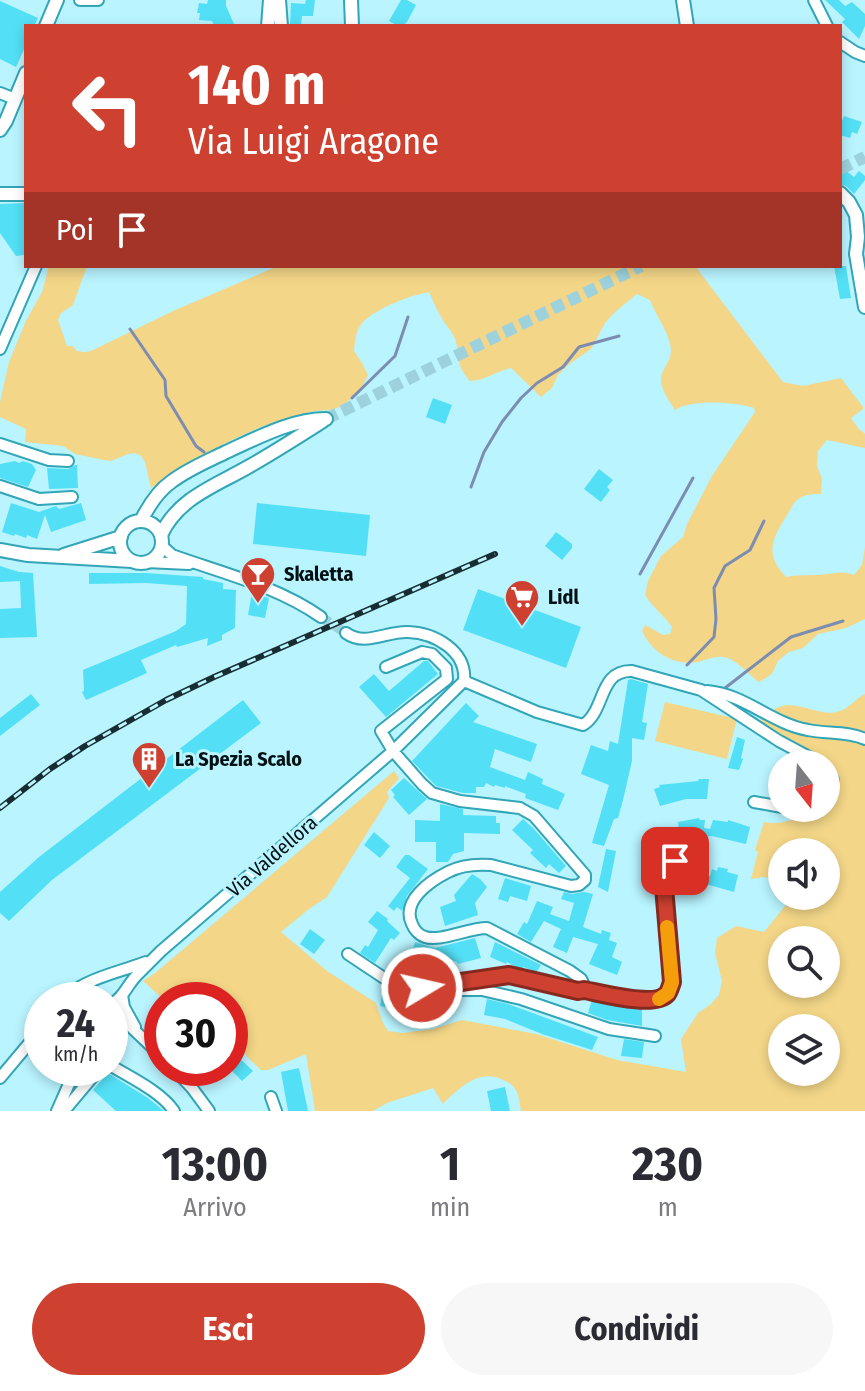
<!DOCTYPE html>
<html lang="it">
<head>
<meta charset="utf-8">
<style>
	:root { --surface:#fff; --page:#f7f7f7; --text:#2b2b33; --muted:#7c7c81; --accent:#ce4131 }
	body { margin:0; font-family:"Fira Sans Condensed",sans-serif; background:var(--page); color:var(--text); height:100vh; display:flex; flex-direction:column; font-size:30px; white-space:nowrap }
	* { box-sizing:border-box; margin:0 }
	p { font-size:26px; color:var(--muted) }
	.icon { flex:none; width:44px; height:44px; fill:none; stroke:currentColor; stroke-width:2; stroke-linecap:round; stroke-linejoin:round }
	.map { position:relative; height:1111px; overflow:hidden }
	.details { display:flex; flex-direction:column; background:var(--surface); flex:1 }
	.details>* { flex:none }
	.hud { position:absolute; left:24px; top:24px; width:818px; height:244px; border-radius:0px; box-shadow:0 4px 12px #0003; background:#ce4131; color:#fff; overflow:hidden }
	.needle { width:52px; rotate:163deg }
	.controls { position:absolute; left:768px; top:750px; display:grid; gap:16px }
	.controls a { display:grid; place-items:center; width:72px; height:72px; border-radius:50%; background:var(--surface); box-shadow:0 4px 12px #0003; font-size:40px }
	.speed { position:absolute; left:24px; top:982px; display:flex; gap:16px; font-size:40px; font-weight:700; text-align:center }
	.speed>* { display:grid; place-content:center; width:104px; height:104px; border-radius:50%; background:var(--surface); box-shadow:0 4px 12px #0003; line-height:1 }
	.speed small { font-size:20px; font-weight:400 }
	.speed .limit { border:12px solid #d22; background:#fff; color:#111 }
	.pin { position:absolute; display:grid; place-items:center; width:68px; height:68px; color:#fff; margin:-34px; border-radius:16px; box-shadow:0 4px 12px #0006 }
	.me { position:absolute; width:88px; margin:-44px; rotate:81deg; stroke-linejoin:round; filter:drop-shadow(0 0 6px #0008) }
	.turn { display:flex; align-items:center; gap:28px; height:168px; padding:0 32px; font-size:36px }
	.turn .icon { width:104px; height:104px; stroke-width:2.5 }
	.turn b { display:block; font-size:56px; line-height:68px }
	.then { display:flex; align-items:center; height:76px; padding:0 32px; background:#0003; gap:16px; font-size:30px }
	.eta { display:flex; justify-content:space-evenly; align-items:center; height:136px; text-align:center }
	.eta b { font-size:48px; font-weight:700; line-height:56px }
	.button { display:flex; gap:16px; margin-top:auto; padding:16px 32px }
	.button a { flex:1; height:92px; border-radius:48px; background:var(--accent); color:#fff; font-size:32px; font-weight:700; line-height:92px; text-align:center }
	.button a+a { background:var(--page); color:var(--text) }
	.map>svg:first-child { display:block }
	.green { fill:#f3d687; fill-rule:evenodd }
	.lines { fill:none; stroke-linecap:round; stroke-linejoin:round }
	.stream { stroke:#7c8db1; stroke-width:3 }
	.building { fill:#53e0f6 }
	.minor-tunnel { stroke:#9dd2dc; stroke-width:10; stroke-dasharray:10 5; stroke-linecap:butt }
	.tertiary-tunnel { stroke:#9dd2dc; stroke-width:12; stroke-dasharray:12 6; stroke-linecap:butt }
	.minor-casing { stroke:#32a5b7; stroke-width:14 }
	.tertiary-casing { stroke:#32a5b7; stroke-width:16 }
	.minor { stroke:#fff; stroke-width:10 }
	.tertiary { stroke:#fff; stroke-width:12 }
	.rail-casing { stroke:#172d31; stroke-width:6 }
	.rail { stroke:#b9f4ff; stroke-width:3; stroke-dasharray:9; stroke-linecap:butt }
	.route-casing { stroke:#862a20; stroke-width:20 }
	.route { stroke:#ce4131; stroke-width:14 }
	.slow { stroke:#f59e0b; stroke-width:14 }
	.labels { text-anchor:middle; stroke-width:6; stroke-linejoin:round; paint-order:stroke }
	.poi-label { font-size:20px; font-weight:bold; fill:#001013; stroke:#b9f4ff; text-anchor:start }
	.street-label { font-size:20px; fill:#001013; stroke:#b9f4ff }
</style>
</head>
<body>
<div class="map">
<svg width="865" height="1111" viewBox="0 0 865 1111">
	<rect width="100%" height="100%" fill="#b9f4ff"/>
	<!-- green -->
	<path class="green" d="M49,266H87L73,305L61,313L58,320L67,346H72L77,351L84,352L91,351L173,311L278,266H695L783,382L803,386L841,378L863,407V409L851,418L859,429L865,434V448L827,440L818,451L817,466L822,479L821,494C812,494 805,494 797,500C792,504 791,510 787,515C772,539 764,554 786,577C800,574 813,576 827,574C841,573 840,571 854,575L862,565L865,547V619L846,628L818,634L803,648L789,652L778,661L772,674L759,682C748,674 737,659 723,657C715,656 706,660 698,662C674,666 652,653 642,631L645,625L663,635L670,634L672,627C664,615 653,608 645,595L648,581L661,556L683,537L687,524L712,476L755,412L754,408C736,402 691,399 675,410C670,402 661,390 661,380C661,369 672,361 671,349C669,332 656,316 650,300L637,294L615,312L605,323L591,349L568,365L558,375L552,388L541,397L511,368C494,372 487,380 470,381C453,361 462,358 455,339C452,330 445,325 441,317C436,309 433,300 429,292C411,295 370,310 360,326C355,334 355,343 354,351L362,363L368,375C361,390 353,399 339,407C332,411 323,410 315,411C297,415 278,421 261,427C221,443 186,465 151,488L145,462L141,456L135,453L128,454L111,461L104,460L75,454L63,446L25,442L26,429L0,417V402L9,362L26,321L42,292Z
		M865,694V1111H521C520,1105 519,1098 517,1092C514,1086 509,1082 503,1080C479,1068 459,1088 443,1104L433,1088L387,1103L373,1111H315L306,1054L268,1070H261C249,1059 234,1047 238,1029L230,1022V1000H164L143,981L155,973L394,771L399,778L387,792L389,798L327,897L309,909L281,932L327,971L376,1003L383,1023L388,1031L403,1033L433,1029L462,1020L536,1034L617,1060L686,1072L681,1039L698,1013L710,1005L719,995L722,981L715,953L717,938L736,926L764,932L793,896H826V852H782V880L763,877L751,879L758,852L755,850L764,822C787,827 805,813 826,808V804C854,762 822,756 790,742C780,737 771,730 762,724V717C767,714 773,709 779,707C797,700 818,716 837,712C849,709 855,699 865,694ZM782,940H826V984H782ZM782,1028H826V1072H782Z
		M665,702L737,719L727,759L655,741Z"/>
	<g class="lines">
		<!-- stream -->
		<path class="stream" d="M130,329L165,380L166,396L196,446L204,452
			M352,398L395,356L408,317
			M471,487L484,452L502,422L521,398L537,383L563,367L579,347L619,336
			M640,574L693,478
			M687,665L714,637L716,619L714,588L725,566L750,550L764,521
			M725,688L791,637L843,621"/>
	</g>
	<!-- building -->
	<path class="building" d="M208,0H226V6L235,26H214L212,21L199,20L200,13H197L199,3L207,4Z
		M306,0H315L313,16H302L301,26H290L291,3L305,4Z
		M401,0H407L416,5L407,22L403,26H398L389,21Z
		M825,0H839L845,6L852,2L865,14V26L859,39L842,22L845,19Z
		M0,1L38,18L34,26H26V45L16,67L0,59Z
		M844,116L862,122L857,134L852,132L850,138L840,135V126Z
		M840,166L854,177L859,171L865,176V180L854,194L846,186L840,184Z
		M26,203V251L24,255L16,256L0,233V204Z
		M834,266H846L851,298L840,299Z
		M433,398L452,405L445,424L426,417Z
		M15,461L19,463L23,461L32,464L36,470L28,487L0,478V464Z
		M75,465H77L78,488L49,489L47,468L68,469Z
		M599,469L613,480L607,487L610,490L601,502L584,489Z
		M11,503L39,512L56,506L59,509L81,503L86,520L51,532L45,515L37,539L27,535L26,538L15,534L14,536L2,532Z
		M257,503L370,515L366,556L253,544Z
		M556,532L572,544V548L562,560L545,546Z
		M0,566L19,572L33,573L37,637L0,638V609L21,608L20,581L0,582Z
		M89,573H146L203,577V579L223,583V589L236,590L235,628L222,635V640L207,646L208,638L177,647L176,645L141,660L147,673L86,700L82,692L84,691L83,670L176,631L186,624L187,586L146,583L89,584Z
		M478,589L581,627L566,668L463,630Z
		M252,593L269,598L265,618L248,615Z
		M424,661H428L438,674L386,717L359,687L374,674L389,691Z
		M631,679L648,684L642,722L647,723L644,740L632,738V761L623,800L618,818L614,819L604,846L592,843L609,785L581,774L591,745L608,751L610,741L618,744L628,680Z
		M31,694L40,705L0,736V718Z
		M243,700L261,723L52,880L9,921L0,913V892L39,857Z
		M466,703L479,716L473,722L537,744L531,762L495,749L490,767L525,780L528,772L543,779L542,784L565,794L558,810L525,798L526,794L505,786V788L495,785L494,787L486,783L484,787H476V793H463L436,786L412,761Z
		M737,737L745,740L741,758L743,759L739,770L728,768Z
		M404,778L427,799L409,815L393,797L395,795L391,790Z
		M699,779H709L707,799H686L660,806L654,789L660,787L659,785L698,781Z
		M440,804L463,809V815L496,816V823H500V834L464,833V851L453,854L448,862H436V842H415V820L440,821Z
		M699,818L700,820H705L704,828L710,829L713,820L728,822V820L750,827L746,844L712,836L680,839L678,822Z
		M523,819L534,829L566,866L559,873L549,864L546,868L530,853L533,850L512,830Z
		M374,832L390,846L380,858L364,845Z
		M606,849L616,851L608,892L598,887Z
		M405,855H409L428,869L407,896L402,911L397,907L394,911L388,906L410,878L396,867Z
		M718,867L728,869L727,872L738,875L734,892L702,883L705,875L710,876L712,869L717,871Z
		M472,874L480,879L487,887L475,903L478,915L445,926L440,907L456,901L454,895Z
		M505,878L531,886L527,901L510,896L508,902L498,899Z
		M564,892L572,894L584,892L593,894L583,927L601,934L602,930L611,933L609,940L617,943L612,957L622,962L617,975L589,964L598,944L573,937L567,953L553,947L561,929L544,921L531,942L517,934L524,922L527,924L537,901L553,907L550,914L569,921L574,903L561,899Z
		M377,911L388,919L387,921L400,933L394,940L391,938L375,963L360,953L365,945L368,947L378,930L368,922Z
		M310,929L325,940L314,954L300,944Z
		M475,938L481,958L458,964L457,962L433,955L430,966L410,960L415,942L435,948Z
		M495,942L541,965L536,973L524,967L521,970L507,962L506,964L490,957Z
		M384,986L406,991L403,1011L380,1006Z
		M487,999L508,1004L598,1037L592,1050L542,1034L505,1019L484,1015Z
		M592,1000L642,1008V1026L607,1020L588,1013Z
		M624,1039L644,1042L642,1058L621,1056Z
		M230,1049L253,1071L242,1081L230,1069Z
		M299,1068L308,1111H288L281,1072Z
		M108,1073L148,1098L164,1111H116L93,1090Z
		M505,1087L510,1111H491L487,1091Z"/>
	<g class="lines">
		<!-- minor-tunnel -->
		<path class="minor-tunnel" d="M321,617L346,633"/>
		<!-- tertiary-tunnel -->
		<path class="tertiary-tunnel" d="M840,169L865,157
			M326,419L641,266"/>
		<!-- minor casing -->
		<g class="minor-casing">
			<path id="minor" d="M80,0H98
				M814,0L827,26
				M840,42L855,52L865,56
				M0,93L15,99
				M0,349L36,266
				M0,444L49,460L68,461
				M0,486L39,499L72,497
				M162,546L172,555C222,573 277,586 321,617
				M146,562L189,564
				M464,681L537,712L583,725C606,711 598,670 632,671L701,690L779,741L822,764
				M707,691C745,694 772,724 808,730C827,734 847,731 865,739
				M826,770L833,780L826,790
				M754,802L782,807
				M348,954L384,978L434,989L461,982L509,975L578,991H583L585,987L581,979L570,971L487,928C468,928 441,942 425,937C419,935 414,929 412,924C401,901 430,881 448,872C461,865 477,864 491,865L571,886L579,885L585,880V875L534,816L520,808L460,801L432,793L422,784L393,751L381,731L447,679L446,668L432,654L422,652L386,667
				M440,990H482L521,999L609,1029L655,1036
				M584,990C601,993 654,1008 667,994C669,992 671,986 672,982L663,875L667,865L675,861
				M122,995L124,1007L135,1027
				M66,1000C70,996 74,990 80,987C97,976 126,970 146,962
				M70,1000L78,997L97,998
				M110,1005C123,999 127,985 137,975C145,967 153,959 161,951L393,751L464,681C467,651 435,633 408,632C386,631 365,647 346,633
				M110,1005C126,1024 145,1039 162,1057
				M110,1065C131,1078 160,1091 174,1111
				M173,1068L192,1088L209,1111
				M0,1078L42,1028
				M271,1097L276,1111
				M57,1111L76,1068
				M64,1111L100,1068"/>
		</g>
		<!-- tertiary casing -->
		<g class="tertiary-casing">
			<path id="tertiary" d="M279,0L281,26
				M351,0L352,26
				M683,0L687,26
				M46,26L57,0
				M268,26L270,0
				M0,130L6,121L26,73
				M840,193L849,202L856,215L858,237L856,254L865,307
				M0,194H26
				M141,521C148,507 158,491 171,482C188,469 208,461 226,452C257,438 292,419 326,419
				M120 542a21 21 0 1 1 42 0a21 21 0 1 1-42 0Z
				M161,535C178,498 215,486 248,467C273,453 298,437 323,421
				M0,550L28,555L132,561
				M64,555L121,537"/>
		</g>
		<!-- minor -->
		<use href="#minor" class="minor"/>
		<!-- tertiary -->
		<use href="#tertiary" class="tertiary"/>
		<!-- rail casing -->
		<g class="rail-casing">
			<path id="rail" d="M0,808L50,769L85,746L166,700L214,677L495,554"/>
		</g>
		<!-- rail -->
		<use href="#rail" class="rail"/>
	</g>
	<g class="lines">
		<!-- route casing -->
		<g class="route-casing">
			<path id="route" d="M422,988L434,989L461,982L509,975L578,991L584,990C601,993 654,1008 667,994C669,992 671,985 672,982L663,875L667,865L675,861"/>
		</g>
		<!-- route -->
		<use href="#route" class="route"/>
		<!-- slow -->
		<path class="slow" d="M659,999L668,993L672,982L667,927"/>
	</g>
	<!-- icons -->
	<defs>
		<g id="bar-pin" transform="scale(1.8)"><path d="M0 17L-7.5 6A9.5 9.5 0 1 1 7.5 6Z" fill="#ce4131" stroke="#b9f4ff"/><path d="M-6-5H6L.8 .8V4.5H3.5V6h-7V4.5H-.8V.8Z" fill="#fff"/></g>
		<g id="supermarket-pin" transform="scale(1.8)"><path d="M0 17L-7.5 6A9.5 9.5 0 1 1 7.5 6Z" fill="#ce4131" stroke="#b9f4ff"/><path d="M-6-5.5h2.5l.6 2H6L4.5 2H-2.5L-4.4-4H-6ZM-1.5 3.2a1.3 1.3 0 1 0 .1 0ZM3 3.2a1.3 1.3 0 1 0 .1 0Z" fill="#fff"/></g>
		<g id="building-pin" transform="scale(1.8)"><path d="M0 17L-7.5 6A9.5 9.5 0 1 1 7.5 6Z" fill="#ce4131" stroke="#b9f4ff"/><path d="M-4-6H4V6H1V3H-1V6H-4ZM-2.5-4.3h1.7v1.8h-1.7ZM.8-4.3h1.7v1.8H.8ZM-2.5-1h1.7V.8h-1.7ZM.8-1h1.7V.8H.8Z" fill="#fff"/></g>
	</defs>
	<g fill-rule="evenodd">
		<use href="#bar-pin" x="258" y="574"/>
		<use href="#supermarket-pin" x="522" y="597"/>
		<use href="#building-pin" x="149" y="759"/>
	</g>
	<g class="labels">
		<!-- poi labels -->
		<g class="poi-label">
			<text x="284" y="581">Skaletta</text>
			<text x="548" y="604">Lidl</text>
			<text x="175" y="766">La Spezia Scalo</text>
		</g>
		<!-- street labels -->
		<g class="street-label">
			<text transform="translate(272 856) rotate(-41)" y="7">Via Valdellora</text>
		</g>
	</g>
</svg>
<div class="controls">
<a><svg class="needle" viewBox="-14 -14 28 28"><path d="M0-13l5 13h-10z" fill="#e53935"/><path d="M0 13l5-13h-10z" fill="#7c7c81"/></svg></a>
<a><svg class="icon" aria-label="sound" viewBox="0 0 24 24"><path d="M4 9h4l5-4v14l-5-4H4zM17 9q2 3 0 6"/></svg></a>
<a><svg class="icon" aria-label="search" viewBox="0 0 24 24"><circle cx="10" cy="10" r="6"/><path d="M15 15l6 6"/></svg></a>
<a><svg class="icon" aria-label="layers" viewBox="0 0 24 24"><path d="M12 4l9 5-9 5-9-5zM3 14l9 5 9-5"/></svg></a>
</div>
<div class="speed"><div>24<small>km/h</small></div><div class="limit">30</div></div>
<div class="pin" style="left:675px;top:861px;background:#d93025"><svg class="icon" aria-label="arrive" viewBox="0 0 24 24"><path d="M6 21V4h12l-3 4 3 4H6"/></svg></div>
<svg class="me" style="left:422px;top:988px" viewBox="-20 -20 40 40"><circle r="17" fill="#ce4131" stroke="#fff" stroke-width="3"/><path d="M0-11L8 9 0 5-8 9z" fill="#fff"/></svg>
<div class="hud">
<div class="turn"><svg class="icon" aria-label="left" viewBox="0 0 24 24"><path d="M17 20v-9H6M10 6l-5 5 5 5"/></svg><div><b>140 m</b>Via Luigi Aragone</div></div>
<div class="then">Poi<svg class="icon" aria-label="arrive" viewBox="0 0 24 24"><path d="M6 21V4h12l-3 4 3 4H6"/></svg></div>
</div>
</div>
<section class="details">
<div class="eta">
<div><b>13:00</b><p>Arrivo</p></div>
<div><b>1</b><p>min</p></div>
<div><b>230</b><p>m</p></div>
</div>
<div class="button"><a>Esci</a><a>Condividi</a></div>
</section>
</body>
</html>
